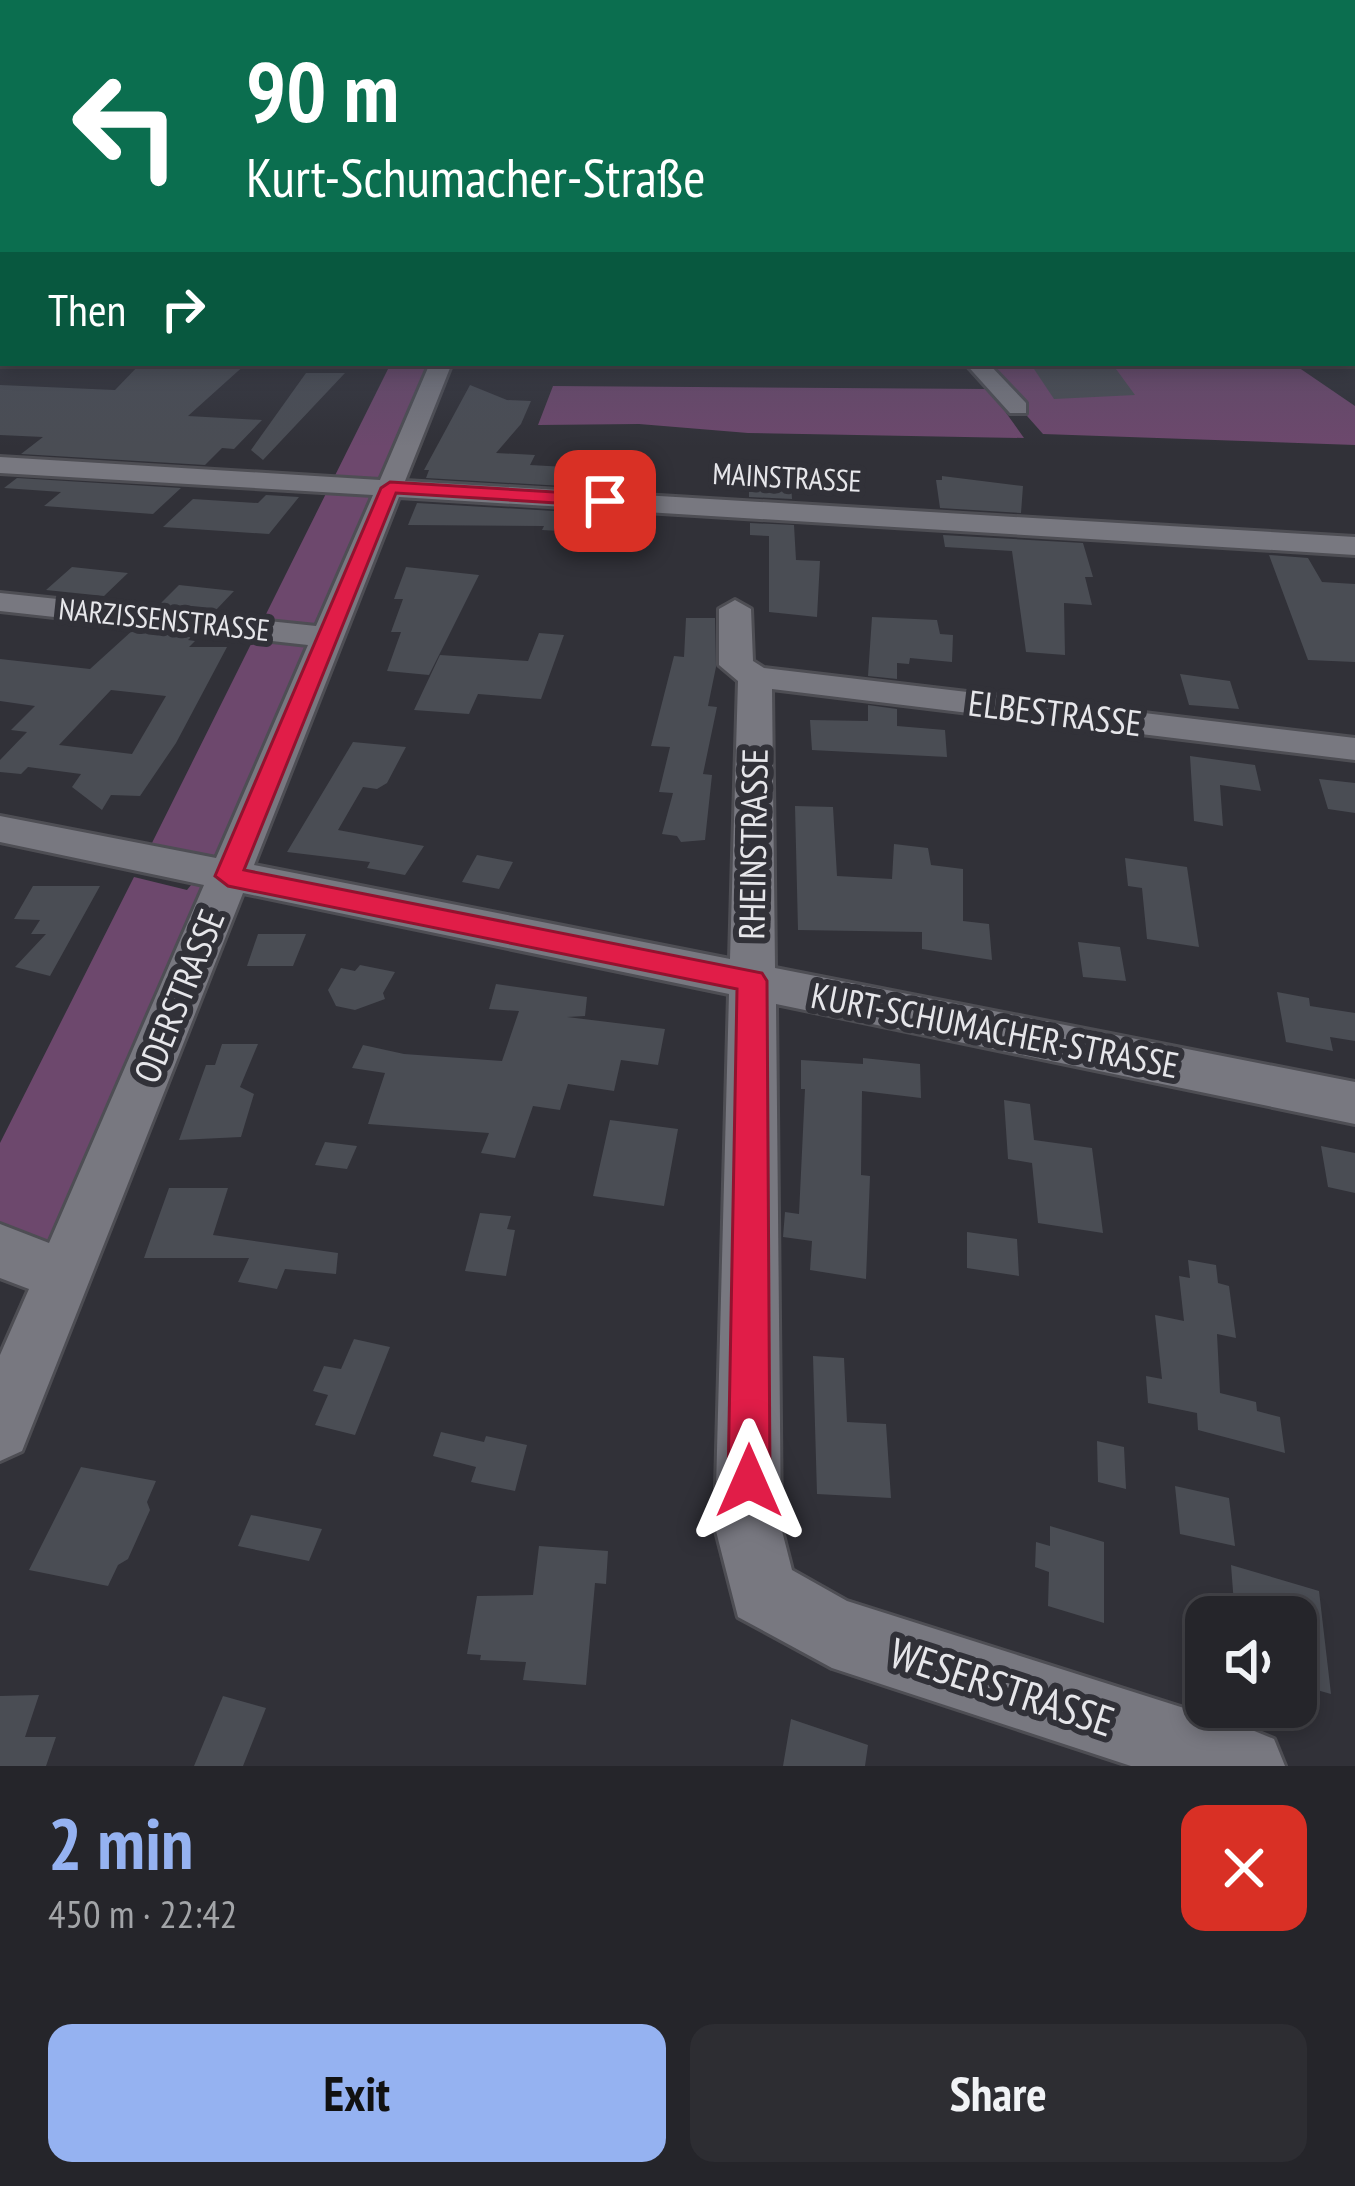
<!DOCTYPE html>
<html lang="en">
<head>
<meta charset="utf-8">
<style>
	:root { --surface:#25252a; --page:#2d2d32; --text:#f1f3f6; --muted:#a3a5a8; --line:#424247; --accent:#95b2f1 }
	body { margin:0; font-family:"PT Sans Narrow",sans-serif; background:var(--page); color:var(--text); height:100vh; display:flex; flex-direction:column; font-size:45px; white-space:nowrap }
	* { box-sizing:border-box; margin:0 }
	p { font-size:39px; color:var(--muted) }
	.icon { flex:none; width:66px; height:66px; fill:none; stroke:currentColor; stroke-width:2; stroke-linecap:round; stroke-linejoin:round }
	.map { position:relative; height:1766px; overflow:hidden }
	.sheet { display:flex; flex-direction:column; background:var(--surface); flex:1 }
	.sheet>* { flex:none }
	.hud { position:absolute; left:0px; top:0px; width:1356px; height:366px; box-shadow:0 6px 18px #0003,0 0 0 3px var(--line); background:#0b6e4f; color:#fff; overflow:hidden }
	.buttons { position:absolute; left:1185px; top:1596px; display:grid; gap:24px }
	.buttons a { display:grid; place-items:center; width:132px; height:132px; border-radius:24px; background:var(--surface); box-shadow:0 6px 18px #0003,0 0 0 3px var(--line); font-size:60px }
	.pin { position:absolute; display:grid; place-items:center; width:102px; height:102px; color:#fff; margin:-51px; border-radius:24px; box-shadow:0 6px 18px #0006 }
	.me { position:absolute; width:132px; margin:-66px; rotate:0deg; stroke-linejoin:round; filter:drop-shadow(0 0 9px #0008) }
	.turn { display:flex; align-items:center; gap:42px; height:252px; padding:0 48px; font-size:54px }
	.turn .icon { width:156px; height:156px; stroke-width:2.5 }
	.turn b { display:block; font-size:84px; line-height:102px }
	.then { display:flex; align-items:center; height:114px; padding:0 48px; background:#0003; gap:24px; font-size:45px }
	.round { display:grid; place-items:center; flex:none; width:126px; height:126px; border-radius:24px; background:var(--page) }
	.headline { display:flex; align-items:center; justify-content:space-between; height:204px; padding:0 48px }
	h1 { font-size:72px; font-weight:800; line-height:90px; color:var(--accent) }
	.button { display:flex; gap:24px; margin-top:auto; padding:24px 48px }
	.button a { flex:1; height:138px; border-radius:24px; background:var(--accent); color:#111; font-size:48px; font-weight:800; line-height:138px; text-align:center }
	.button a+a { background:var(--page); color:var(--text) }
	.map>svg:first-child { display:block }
	.green { fill:#6d486d }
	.building { fill:#4a4d54; fill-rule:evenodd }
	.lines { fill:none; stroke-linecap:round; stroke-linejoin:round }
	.minor-casing { stroke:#4e4e54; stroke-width:6 }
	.minor { fill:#787880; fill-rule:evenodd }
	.route { fill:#e11d48; stroke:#92132f; stroke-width:3 }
	.labels { text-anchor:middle; stroke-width:12; stroke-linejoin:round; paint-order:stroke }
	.far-street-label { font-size:30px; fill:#e6e6ea; stroke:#313138 }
	.street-label { font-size:36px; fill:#e6e6ea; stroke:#313138 }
	.near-street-label { font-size:42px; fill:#e6e6ea; stroke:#313138 }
</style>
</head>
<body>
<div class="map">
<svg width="1355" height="1766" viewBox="0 0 1355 1766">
	<rect width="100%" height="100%" fill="#313138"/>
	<!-- green -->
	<path class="green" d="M391,363H434L218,866L148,851Z
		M980,363H1292L1355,406V445L1043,434Z
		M553,386L989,389L1024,438L748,433L639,424L538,425Z
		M134,877L187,890L196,879L208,885L51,1242L37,1248L0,1237V1143Z"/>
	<!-- building -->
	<path class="building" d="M141,363H247L188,416L262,420L234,449L222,448L205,465L21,454L43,437L0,435V385L115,390Z
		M1034,369H1116L1135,395L1054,399Z
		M306,373H345L263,460L251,450Z
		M470,385L507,400L531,401L521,424L496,453L535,455L530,465L621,470L618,478L651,480L647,491L426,478L429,470H424Z
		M942,476L1023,486L1021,513L940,508L936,480H942Z
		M17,478L181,488L153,514L44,506L61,492L4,488Z
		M749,481L791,483L792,499L749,497Z
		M266,495L299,497L269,534L163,527L193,499L258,503Z
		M417,503L638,516L631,535L542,530L544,526L408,525Z
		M750,523L794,525L796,560L820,561L817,617L769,612V536L750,535Z
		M943,535L1083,543L1093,577H1085L1092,605L1064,603L1065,655L1026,652L1012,551L945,547Z
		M1269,555L1308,558L1322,582L1355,584V662L1308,660Z
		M72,567L128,573L104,596L46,590Z
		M406,567L479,575L429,675L387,671L401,632H391L403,599H394Z
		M179,585L234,591L215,611L159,605Z
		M872,617L937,620L940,634L953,635L952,662L910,658L909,664L897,663V679L868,676Z
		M686,618H715L716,667L708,706L717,707L703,774L712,775L705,840L681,842L677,836L662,834L673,793L659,792L670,747L651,746L674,656L684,657Z
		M133,630L191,637L188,640L195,641L189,647H227L176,743L140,796L111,795L102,810L72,787L81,774L28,767L21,774L0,772V760L27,732L11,730L35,706L0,701V659L90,669ZM111,690L166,696L132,754L59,745Z
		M539,633L564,635L541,699L478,694L469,714L414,710L440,655L528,661Z
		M1180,674L1230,681L1239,709L1189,705Z
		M868,705L897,709V726L945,730L947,757L812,750L810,720L868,721Z
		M353,742L406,747L387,783L377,789L363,787L338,830L424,846L405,875L367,868L370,862L287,852Z
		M1190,756L1255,765L1261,791L1220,785L1223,826L1194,821Z
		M1319,779L1355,783V813L1328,809Z
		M795,806L833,807L837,876L892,879L894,844L928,848L931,865L963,869V921L989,924L992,960L922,949V932L798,930Z
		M477,855L513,862L499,889L462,882Z
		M1125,858L1187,867L1199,947L1147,939L1142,888L1128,886Z
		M33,886H100L50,976L15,967L46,934H31L40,920L14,919Z
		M258,934H306L293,966H247Z
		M1078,942L1120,947L1126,981L1083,977Z
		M360,965L395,972L383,993L385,999L355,1010L336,1006L328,990L341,968L355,971Z
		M496,984L587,997L585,1016L567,1017L665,1029L658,1065L621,1060L614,1091L568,1084L560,1110L533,1106L515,1158L481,1153L489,1133L368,1124L385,1073L352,1068L363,1045L404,1054L502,1061L519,1011L489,1009Z
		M1277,992L1309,998L1310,1006L1355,1013V1041L1330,1037L1333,1051L1286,1042Z
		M222,1044H258L240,1087L254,1094L241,1137L179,1140L206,1065H215Z
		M863,1058L920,1064L921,1098L862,1091L861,1175L870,1176L866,1279L810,1270L812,1241L783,1237L785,1212L799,1214L805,1089H801V1060L863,1064Z
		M1004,1100L1030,1104L1034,1140L1092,1148L1103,1233L1038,1223L1032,1163L1008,1159Z
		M610,1120L678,1129L664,1206L593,1196Z
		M325,1142L357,1146L347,1169L315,1165Z
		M1321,1146L1355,1153V1193L1328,1187Z
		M169,1188H228L213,1235L338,1253L336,1274L285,1269L277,1289L238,1282L249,1258H144Z
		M480,1213L511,1216L507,1229L515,1230L506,1276L465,1271Z
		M967,1232L1017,1239L1019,1276L967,1268Z
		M1188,1260L1216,1265L1218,1283L1229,1286L1236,1338L1217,1334L1220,1393L1256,1402L1257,1411L1280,1417L1285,1453L1198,1430L1197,1413L1148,1403L1146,1376L1162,1379L1155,1315L1184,1321L1179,1276L1190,1278Z
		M354,1339L390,1347L355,1435L315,1425L328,1395L313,1391L324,1366L341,1369Z
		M813,1356L844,1358L847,1422L886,1424L891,1498L817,1494Z
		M441,1432L484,1442L486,1436L527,1445L515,1491L471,1482L476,1467L433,1456Z
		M1097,1441L1124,1447L1126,1489L1098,1482Z
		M81,1467L156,1481L147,1502L150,1510L128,1559L118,1565L108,1586L29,1570Z
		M1175,1486L1229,1498L1235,1546L1180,1534Z
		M251,1515L322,1529L309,1561L238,1546Z
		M1050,1526L1104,1542V1623L1048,1606L1049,1572L1035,1567L1036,1542L1050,1546Z
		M539,1546L608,1551L606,1584L595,1583L586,1685L523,1680L526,1662L480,1660L481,1655L467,1654L477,1596L533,1595Z
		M1231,1565L1319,1591L1331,1694L1296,1684V1617H1235Z
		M39,1695L25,1737H56L46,1766H0V1696Z
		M223,1696L266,1708L243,1766H194Z
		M791,1719L868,1745L865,1766H783Z"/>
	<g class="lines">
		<!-- minor casing -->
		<g class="minor-casing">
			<path id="minor" d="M1353,234H1355V244H1353Z
				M0,263H3V273H0Z
				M1353,267H1355V280L1353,279Z
				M430,363H452L405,481L1355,537V555L399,497L254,865L730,959L738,681L719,665V609L735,600L751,609L753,661L764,668L1355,738V760L772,689L775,968L1355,1082V1124L776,1004L781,1527L792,1570L847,1601L1247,1728L1274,1739L1285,1766H1131L832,1668L738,1617L715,1527L729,994L243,893L22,1451L0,1461V1355L29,1289L0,1278V1224L49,1243L204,885L0,842V816L216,858L308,645L0,611V593L316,626L373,495L0,473V457L380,480Z
				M965,363H988L1026,403V413H1010Z"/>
		</g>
		<!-- minor -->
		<use href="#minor" class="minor"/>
	</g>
	<!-- sky -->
	<linearGradient id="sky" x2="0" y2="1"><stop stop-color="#1b1b1f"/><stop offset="0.45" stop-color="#484e5e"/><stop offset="1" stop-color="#484e5e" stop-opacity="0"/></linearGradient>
	<rect width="1355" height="447" fill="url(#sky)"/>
	<!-- route -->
	<path class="route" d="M390,482L605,495L614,501L605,506L396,493L244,870L762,973L767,981L770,1481L764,1496L749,1502L734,1496L728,1481L737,989L228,886L215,876L381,488Z"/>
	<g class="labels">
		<!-- far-street labels -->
		<g class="far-street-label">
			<text transform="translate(787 478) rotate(3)" y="10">MAINSTRASSE</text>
			<text transform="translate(164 620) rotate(6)" y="10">NARZISSENSTRASSE</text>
		</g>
		<!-- street labels -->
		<g class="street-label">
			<text transform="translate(1055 713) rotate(7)" y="13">ELBESTRASSE</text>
			<text transform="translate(753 844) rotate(-89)" y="13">RHEINSTRASSE</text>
			<text transform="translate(179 996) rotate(-68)" y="13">ODERSTRASSE</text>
			<text transform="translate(995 1030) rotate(11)" y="13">KURT-SCHUMACHER-STRASSE</text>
		</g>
		<!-- near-street labels -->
		<g class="near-street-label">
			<text transform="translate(1002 1687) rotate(18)" y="15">WESERSTRASSE</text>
		</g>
	</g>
</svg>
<div class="buttons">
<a><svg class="icon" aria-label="sound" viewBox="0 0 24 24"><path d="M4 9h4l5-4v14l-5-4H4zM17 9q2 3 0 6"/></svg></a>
</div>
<div class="pin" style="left:605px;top:501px;background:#d93025"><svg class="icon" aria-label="arrive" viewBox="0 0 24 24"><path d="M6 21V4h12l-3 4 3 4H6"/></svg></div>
<svg class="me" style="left:749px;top:1481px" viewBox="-20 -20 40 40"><path d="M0-17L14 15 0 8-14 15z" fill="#e11d48" stroke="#fff" stroke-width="4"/></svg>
<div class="hud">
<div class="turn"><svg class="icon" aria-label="left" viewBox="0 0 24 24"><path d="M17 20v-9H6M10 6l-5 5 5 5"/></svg><div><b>90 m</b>Kurt-Schumacher-Straße</div></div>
<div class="then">Then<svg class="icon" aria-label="right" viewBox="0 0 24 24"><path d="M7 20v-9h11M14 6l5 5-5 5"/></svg></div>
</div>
</div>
<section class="sheet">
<div class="headline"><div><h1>2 min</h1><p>450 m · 22:42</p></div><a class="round" style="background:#d93025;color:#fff"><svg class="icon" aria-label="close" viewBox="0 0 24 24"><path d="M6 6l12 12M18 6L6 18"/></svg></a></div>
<div class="button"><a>Exit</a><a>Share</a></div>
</section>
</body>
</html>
